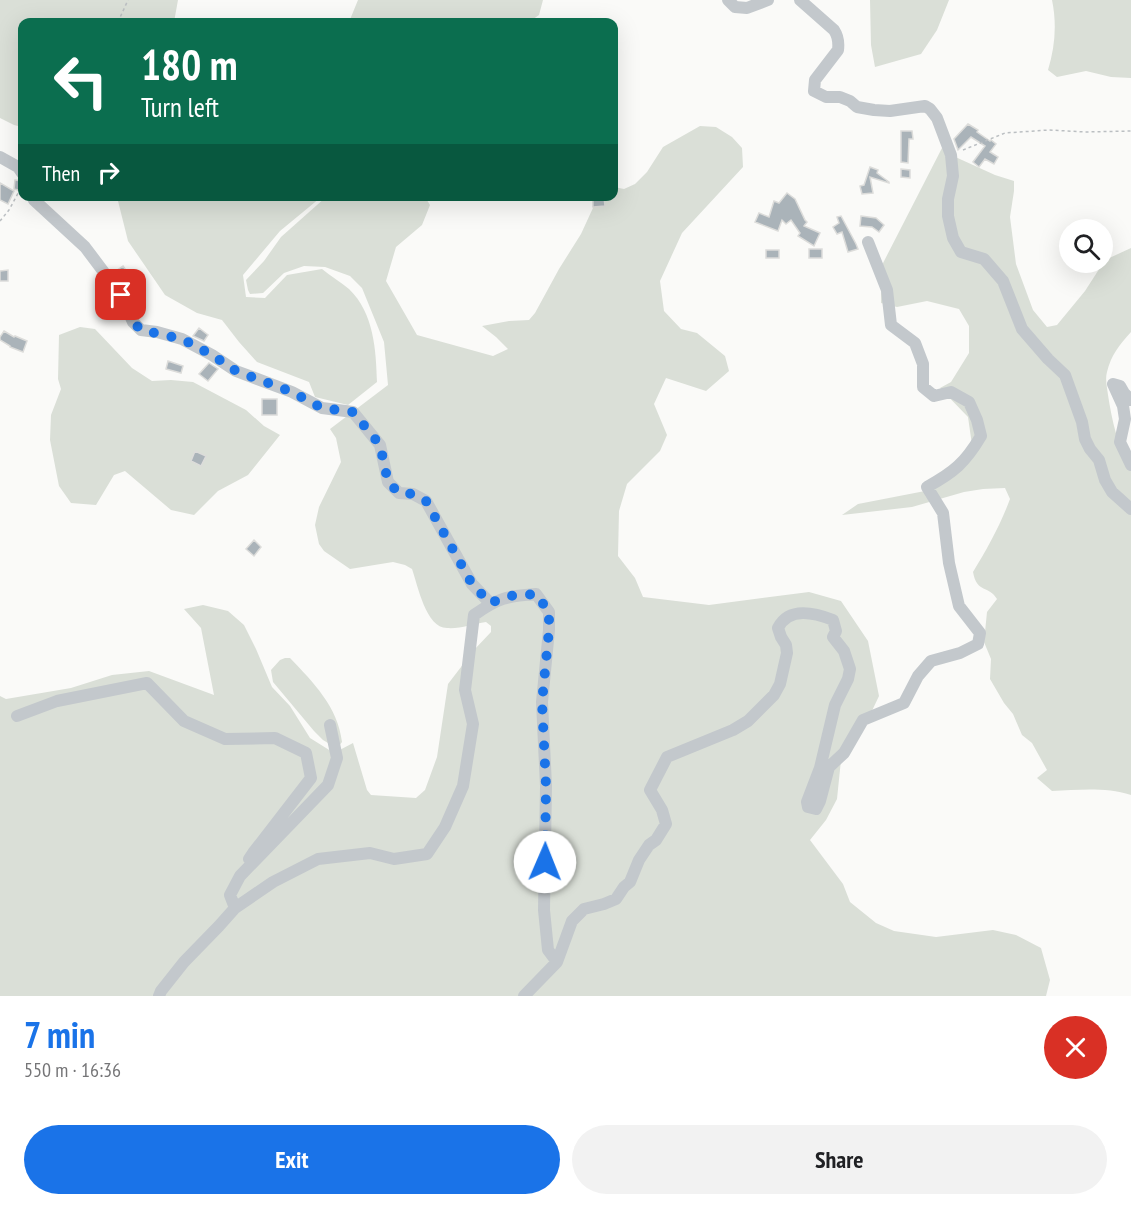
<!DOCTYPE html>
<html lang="en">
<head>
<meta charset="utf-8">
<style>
	:root { --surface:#fff; --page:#f2f2f2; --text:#202124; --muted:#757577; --accent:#1a73e8 }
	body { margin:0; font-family:"PT Sans Narrow",sans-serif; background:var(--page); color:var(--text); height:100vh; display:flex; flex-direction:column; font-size:22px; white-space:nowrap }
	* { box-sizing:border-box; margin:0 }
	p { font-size:20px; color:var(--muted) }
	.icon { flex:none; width:33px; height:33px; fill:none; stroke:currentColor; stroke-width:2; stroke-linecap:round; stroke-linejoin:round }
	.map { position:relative; height:996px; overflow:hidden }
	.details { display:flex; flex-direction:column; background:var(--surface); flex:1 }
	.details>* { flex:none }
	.top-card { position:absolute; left:18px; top:18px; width:600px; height:183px; border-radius:12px; box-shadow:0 6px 24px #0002; background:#0b6e4f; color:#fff; overflow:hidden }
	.buttons { position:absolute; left:1059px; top:219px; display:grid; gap:12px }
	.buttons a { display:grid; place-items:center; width:54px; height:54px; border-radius:50%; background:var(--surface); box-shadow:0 6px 24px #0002; font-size:30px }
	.pin { position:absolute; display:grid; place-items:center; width:51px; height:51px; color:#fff; margin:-26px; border-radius:12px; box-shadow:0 3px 9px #0006 }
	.me { position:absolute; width:66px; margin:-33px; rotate:1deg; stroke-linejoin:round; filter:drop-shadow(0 0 4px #0008) }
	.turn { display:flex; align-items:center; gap:21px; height:126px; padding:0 24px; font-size:27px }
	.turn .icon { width:78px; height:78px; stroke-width:2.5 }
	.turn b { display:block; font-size:42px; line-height:51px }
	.then { display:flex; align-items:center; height:57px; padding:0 24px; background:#0003; gap:12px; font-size:22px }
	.round { display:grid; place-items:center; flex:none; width:63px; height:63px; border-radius:32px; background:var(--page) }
	.overview { display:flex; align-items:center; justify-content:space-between; height:102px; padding:0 24px }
	h1 { font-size:36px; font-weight:600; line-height:45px; color:var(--accent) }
	.cta { display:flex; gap:12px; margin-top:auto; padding:12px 24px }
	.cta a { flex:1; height:69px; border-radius:36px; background:var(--accent); color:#fff; font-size:24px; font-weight:600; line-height:69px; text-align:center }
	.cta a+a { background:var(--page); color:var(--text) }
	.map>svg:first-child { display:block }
	.green { fill:#dadfd7 }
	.building { fill:#aab3b9; stroke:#dcdcda; stroke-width:1.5 }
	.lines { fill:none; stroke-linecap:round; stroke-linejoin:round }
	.path { stroke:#bbbfc2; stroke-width:1.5; stroke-dasharray:3 3; stroke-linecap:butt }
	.street { stroke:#c3c8cc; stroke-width:12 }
	.route { stroke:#1a73e8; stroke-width:10; stroke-dasharray:0 18 }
</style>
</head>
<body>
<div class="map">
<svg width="1131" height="996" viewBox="0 0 1131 996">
	<rect width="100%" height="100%" fill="#fafaf8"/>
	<!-- green -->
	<path class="green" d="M0,0H178L174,22H22V127L14,125L0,118Z
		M358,0H543L539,15L529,22H349Z
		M870,0H949L937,30L921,54L875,67L871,45Z
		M1052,0H1131V78L1111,77L1086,71L1057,77L1048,70C1055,47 1057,24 1052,0Z
		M700,126L716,127L732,137L742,148L743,167L682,233L660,281L664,311L681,329L697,333L725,356L729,371L706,391L666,378L654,404L667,435L660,451L627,484L619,511L618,556L635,578L643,597L709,605L809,592L841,601L868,641L879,696L861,734L841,760L837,799L826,820L810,840L843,884L850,902L876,923L894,931L936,937L993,930L1016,935L1041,948L1050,980L1046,996H0V696L6,699L71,688L112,675L149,671L214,695L201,628L184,609L203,605L228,611L244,625L256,649L272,687L290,706L310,738L334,753L353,743L367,790L371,795L416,798L425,790L437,757L448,684L474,650L491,632V626L486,622C473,624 460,629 447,628C426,628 418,586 412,569L405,565L393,562L350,569L324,551L319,544L315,525L319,507L341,462L336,438L330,429L388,385L384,342L362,288L350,276L325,267L304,266L284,273L263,293L250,294L248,290L246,280L264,261L281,237L326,197H425L430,205L422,225L396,247L386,281L417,335L493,356L508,349L496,337L482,326L509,321L529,320L535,313L559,269L581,234L598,197L614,196V187L624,189L635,184L647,172L663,147Z
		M942,148L951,155L995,175L1014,181V191L1010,217L1016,264L1033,310L1047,327L1057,325L1085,291L1105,260L1131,248V332C1120,344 1111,355 1107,372C1105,379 1107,387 1108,395C1112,421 1118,447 1131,471V795C1105,787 1079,790 1052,791L1037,778L1047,770L1032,743L1022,735L1013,714L1004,703L990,679L991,659L984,642L987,612L997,599C989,585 977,594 973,572C987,549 1000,526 1010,499L1005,488L983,489L964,492L912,507L842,515L858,504L925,491L972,445L968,417L940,388L951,382L969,353V326L959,309L927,301L897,307L881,303V267Z
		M246,196L257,198L317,196L320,198L280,231L243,275L246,297L265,298L287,275L322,269C330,276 341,282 349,289C374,313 376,350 377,382L348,405L315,397L309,382L257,362L239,342L222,320L197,313L165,295L128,241L117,197Z
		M80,327L95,329L132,368L152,381L171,380L193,382L246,410L264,426L280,435L248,475L218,491L194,515L171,510L125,471L114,475L96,505L71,503L59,486L50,440L51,415L61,389L58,379L59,335Z
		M285,658H290C313,682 338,707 342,742L339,746H333L323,740L314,731L273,682L271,670L280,660Z"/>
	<!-- building -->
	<path class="building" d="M968,124L978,130L977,132L990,141L991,140L996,144L990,152L998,157L994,164L985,159L979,167L973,162L985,146L971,137L958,150L954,139Z
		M901,131H912L913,139H909L908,163L901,162Z
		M870,167L878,170L877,173L889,182V183L870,177L873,193L862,194L860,186L864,185Z
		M901,169L910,170V178L901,177Z
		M15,180L22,181V191L14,189Z
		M0,183L14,191L8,204L0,200Z
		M787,193L795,199L805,220L807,222L804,226L820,233L814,246L798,236L800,233L791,220L786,224L782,220L778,231L755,222L759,213L769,217L774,201L779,203Z
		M593,197H604L605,206L593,207Z
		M841,216L856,244L858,249L848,252L842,232L837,234L833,227L839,223L837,217Z
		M861,216L876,218L884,225L879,232L872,227L860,226Z
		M809,249H822V258H809Z
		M766,250H779V258H766Z
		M123,266L131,278L133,277L142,293L132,299L116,271Z
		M8,270V281H0V271Z
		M199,328L208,335L204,341L193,336Z
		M4,331L14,337L15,336L27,341L23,352L10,347V346L0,340V337Z
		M168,361L183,366L181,373L166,369Z
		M209,363L218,369L208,381L199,374Z
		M262,399H277V415H262Z
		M195,451L206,456L201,466L191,461Z
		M254,540L261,547L254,556L246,549Z"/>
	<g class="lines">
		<!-- path -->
		<path class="path" d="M118,22L128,0
			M963,150L1005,133L1049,130L1085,132L1131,131
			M0,221L9,210L22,186"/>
		<!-- street -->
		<path class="street" d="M728,0L735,7L747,8L768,0
			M800,0L834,30C838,36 839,42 838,50L815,80L814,91L826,97H840L850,101L857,107L874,110L890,111L925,106L930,109L937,118L951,155L953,176L948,199V216L953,238L961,252L984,259L1003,281L1022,329L1048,359L1065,375L1082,422L1085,439L1090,449L1099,460L1105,480L1112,492L1131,509
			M0,157L18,167L22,173
			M32,196L34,200L85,247L121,295L133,322L141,330L157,332L182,339L212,355L236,371L292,392L322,408L353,412L380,445L388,482L399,493L413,494L426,501L472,584L490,603
			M1131,400L1124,393L1120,386L1113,384L1123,406L1125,419L1120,442L1131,465
			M17,716L57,701L147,683L184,721L225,739L275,738L306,753L311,778L253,853L249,859
			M330,725L337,758L328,785L240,876L230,895L235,908L273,882L318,859L370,853L394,859L427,854L445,827L463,786L473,724L465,690L474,615C498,598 507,596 536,594L549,612V630L542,702L546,786L544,910L548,950L557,962L572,921L584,909L604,904L616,899L624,887L630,882L639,860L649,845L656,840L666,824L662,810L650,790L667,757L733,730L748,721L774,695L780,684L787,653L786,645L781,637L778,628C789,606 815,613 833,620L836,631L833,637L844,651L850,669L848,679L835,705L820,768L807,802L808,807L816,809L820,801L829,767L844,753L863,720L904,703L918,676L931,661L960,653L978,644L980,633L959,606L949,563L943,513L927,487C954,472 965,463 981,436L977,420L969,402L951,392L934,396L923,387V364L915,343L891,325L887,290L868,242
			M159,996L161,991L184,962L219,926L235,908
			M524,996L557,962"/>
	</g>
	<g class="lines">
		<!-- route -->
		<path class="route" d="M121,295L133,322L141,330L182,339L212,355L236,371L292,392L322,408L353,412L380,445L388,482L399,493L413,494L426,501L472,584L490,603L509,596L536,594L549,612V630L542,702L546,786L545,862"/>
	</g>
</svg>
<div class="buttons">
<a><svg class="icon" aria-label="search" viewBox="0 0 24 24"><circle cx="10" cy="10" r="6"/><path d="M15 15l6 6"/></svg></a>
</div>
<div class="pin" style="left:121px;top:295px;background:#d93025"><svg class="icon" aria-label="arrive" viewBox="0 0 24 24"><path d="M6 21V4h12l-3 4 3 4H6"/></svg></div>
<svg class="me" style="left:545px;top:862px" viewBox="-20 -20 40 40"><circle r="19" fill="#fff"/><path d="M0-13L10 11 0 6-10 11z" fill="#1a73e8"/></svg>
<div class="top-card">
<div class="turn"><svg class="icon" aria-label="left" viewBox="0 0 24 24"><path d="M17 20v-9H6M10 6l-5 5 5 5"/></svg><div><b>180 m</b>Turn left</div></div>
<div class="then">Then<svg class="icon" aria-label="right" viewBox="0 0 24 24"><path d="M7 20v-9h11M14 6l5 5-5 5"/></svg></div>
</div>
</div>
<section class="details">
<div class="overview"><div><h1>7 min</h1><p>550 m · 16:36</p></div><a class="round" style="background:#d93025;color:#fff"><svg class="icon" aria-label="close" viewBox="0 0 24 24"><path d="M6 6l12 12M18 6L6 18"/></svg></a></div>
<div class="cta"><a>Exit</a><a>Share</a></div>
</section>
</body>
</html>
